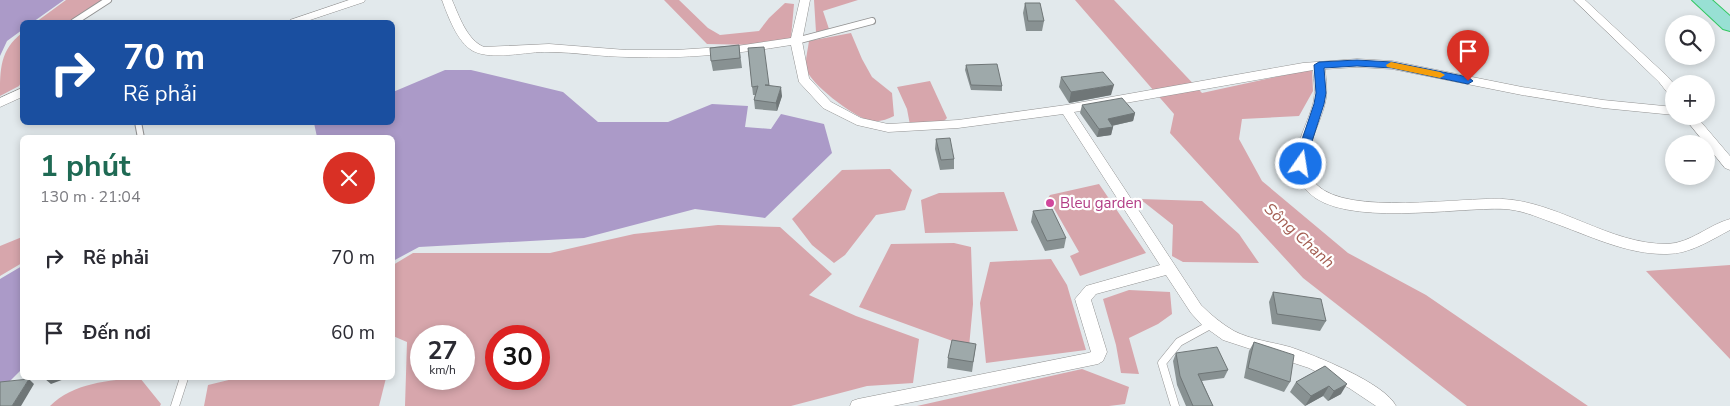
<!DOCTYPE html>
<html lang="vi">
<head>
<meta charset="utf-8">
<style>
	:root { --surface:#fff; --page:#f7f7f7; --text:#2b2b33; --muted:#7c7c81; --accent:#1f6a54 }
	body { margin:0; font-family:"Nunito Sans",sans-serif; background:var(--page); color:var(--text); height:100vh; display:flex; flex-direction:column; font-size:19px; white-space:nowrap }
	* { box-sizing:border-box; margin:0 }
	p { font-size:16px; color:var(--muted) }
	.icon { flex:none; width:28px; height:28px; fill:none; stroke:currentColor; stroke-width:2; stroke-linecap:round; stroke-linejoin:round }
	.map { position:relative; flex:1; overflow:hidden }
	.panel { position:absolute; left:20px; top:135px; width:375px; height:245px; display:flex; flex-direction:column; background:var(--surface); border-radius:8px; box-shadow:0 2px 8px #0003 }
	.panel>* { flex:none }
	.banner { position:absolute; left:20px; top:20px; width:375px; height:105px; border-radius:8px; box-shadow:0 2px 8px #0003; background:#1a4fa0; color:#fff; overflow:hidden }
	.tools { position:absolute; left:1665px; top:15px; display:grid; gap:10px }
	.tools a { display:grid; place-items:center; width:50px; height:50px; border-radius:50%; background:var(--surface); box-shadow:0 2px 8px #0003; font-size:25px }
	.speed { position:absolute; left:410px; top:325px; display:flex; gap:10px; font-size:25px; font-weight:700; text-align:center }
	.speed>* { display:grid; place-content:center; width:65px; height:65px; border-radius:50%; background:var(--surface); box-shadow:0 2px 8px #0003; line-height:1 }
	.speed small { font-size:12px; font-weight:400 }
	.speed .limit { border:8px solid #d22; background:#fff; color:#111 }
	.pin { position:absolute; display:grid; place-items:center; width:42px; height:42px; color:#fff; margin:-51px -21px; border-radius:50% 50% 50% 0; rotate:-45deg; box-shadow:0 0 5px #0007 }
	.pin .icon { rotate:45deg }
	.me { position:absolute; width:55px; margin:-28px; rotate:13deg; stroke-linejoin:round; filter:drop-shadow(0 0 4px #0008) }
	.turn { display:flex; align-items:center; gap:18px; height:105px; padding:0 20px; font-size:22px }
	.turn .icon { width:65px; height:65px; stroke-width:2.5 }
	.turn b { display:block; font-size:35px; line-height:42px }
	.round { display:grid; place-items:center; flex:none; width:52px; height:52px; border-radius:26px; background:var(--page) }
	.summary { display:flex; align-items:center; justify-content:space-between; height:85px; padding:0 20px }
	h1 { font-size:30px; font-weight:700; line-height:38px; color:var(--accent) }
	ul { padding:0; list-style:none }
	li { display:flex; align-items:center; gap:15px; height:75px; padding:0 20px }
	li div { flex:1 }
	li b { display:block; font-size:19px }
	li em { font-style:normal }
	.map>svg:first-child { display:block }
	.forest { fill:#ab9ac8 }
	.water { fill:#d7a6ac; fill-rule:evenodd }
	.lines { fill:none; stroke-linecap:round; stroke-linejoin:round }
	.service-far1-casing { stroke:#939393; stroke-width:8 }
	.service-casing { stroke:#939393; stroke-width:9 }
	.minor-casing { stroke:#939393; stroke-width:1 }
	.trunk-casing { stroke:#32c860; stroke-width:2 }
	.service-far1 { stroke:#fff; stroke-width:6 }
	.service { stroke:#fff; stroke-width:8 }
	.minor { fill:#fff; fill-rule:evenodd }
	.trunk { fill:#98e0d4; fill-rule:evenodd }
	.wall { fill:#889192 }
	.shaded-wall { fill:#6f7677 }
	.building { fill:#9ea9aa; stroke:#6f7677 }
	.route { fill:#1a73e8; stroke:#114b97 }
	.slow { fill:#f59e0b }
	.hotel-dot { fill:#d1479c; stroke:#fff; stroke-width:2 }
	.labels { text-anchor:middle; stroke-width:4.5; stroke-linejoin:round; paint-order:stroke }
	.hotel-label { font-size:15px; fill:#b23c85; stroke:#fff; text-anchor:start }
	.water-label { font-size:16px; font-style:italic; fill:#a35d51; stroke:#fff }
</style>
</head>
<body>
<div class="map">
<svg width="1730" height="406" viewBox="0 0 1730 406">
	<rect width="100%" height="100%" fill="#e2e9ec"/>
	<!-- forest -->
	<path class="forest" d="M0,0H64L33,22H22V30L7,41L0,56Z
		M445,70H471L563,92L598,122H668L712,104L748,106L745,127L771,129L781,114L824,124L832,153L765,218L695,209L584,238L419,247L393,261L392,138L317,137L314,123L392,122L393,92Z
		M22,266V369L0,391V279Z"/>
	<!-- water -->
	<path class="water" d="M66,0H102L69,22H36Z
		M664,0H679L708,28L720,35L759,31L769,18L785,3L794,4L791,38L757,45L707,44Z
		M814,0H858L823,11L829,29L816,32Z
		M1075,0H1114L1202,93L1312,69L1313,91L1299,116L1242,119L1239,139L1262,181L1348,253L1426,295L1588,406H1467L1303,278L1170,133L1174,114Z
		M22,33V81L19,86L0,96C0,69 0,50 22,33Z
		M851,33L862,59L872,77L892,93L894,116C886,120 877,123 868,120C853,116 809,83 806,68C805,60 808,49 809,41Z
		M930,81L947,118L944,121L910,125L907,109L897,87Z
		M890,169L912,190L905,210L876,215L845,255L834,263L812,245L792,219L842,170Z
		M1099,184L1146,253L1080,276L1070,256L1079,252L1048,198L1050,195Z
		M1004,192L1018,231L925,233L921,200L939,193Z
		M1140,199L1202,201L1239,234L1259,263L1183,262L1172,256L1173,225Z
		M718,225L780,227L832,274L809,295L856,316L919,339L913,383L867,386L791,406H405L407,342L393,336V265L413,253H550L634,234ZM421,336H464V379H421ZM496,336H539V379H496Z
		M22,237V263L0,276V246Z
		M954,243L971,247L973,304L969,347L859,307L891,244Z
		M1051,259L1067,285L1086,350L986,363L980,303L990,262Z
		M1730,265V359L1646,271Z
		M1129,290L1170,292L1172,314L1158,324L1129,338L1139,374L1121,373L1116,345L1103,299Z
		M1082,369L1129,387L1125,404L1109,406H917Z
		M140,378L161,404L160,406H50C73,383 109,380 140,378Z
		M237,378H386L379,406H204L208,385Z"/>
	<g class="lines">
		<!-- service-far1 casing -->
		<g class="service-far1-casing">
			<path id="service-far1" d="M74,22L108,0
				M796,41L872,21
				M138,122L141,138"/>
		</g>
		<!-- service casing -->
		<g class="service-casing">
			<path id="service" d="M175,406L184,378
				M1175,406L1162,363L1179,342L1210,325"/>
		</g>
		<!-- minor casing -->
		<g class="minor-casing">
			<path id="minor" d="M349,0H365L364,2L304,22H288L290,20Z
				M442,0H452C459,16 467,40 484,47L549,44L626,50H676L737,46L791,38L800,0H810L802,41L809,78L831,102L861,118L888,124L958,120L1066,105L1303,63L1357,59L1392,61L1522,87L1603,100L1674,107V115L1603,108L1522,95L1392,69L1357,67L1325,69C1326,80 1328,92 1325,103C1320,127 1295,163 1317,185C1348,216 1460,197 1503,199C1559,202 1609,244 1667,244C1691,243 1708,225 1730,219V230C1711,240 1690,254 1667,254C1627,255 1588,235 1551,222C1535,216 1521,210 1504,209C1456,207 1343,228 1308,192C1281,165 1305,133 1313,104C1316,93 1314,81 1313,70L1074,112L1201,305C1211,315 1222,324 1234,331C1252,340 1272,342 1290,347C1314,355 1385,383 1396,406H1376L1349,388L1309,368L1223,340L1202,325L1191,313L1166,275L1096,294L1091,300L1107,352L1103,361L1098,364L893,406H850L852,401L858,399L1088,353L1091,352L1075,299L1086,286L1160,265L1063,114L958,128L888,132L857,125L823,108L799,82L791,45C737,54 683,59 628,57C602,57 575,52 549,52C527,51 493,61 473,51C457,42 448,16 442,0Z
				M1574,0H1585L1667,76L1674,84V97L1670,96L1659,82Z
				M22,88V97L0,107V98Z
				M1683,116H1696L1730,156V170L1725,168Z"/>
		</g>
		<!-- trunk casing -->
		<g class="trunk-casing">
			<path id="trunk" d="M1692,0H1712L1730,16V31L1723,29Z"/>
		</g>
		<!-- service-far1 -->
		<use href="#service-far1" class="service-far1"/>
		<!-- service -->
		<use href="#service" class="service"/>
		<!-- minor -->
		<use href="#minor" class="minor"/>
		<!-- trunk -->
		<use href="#trunk" class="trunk"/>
	</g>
	<!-- wall -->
	<path class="wall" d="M1025,3L1044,21L1042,31H1026L1023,13Z
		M739,45L742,68L713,71L711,61Z
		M748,48L769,86L782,96L777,111L755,109L754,100L755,95H753Z
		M966,65L1002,86V91L971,90L965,70Z
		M1061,77L1111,95L1069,103L1059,87Z
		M1082,105L1135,113L1133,121L1112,126L1113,127L1111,135L1097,137L1080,113Z
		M936,139L954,159V169L940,170L935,149Z
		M1033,211L1066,238L1064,248L1045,251L1031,222Z
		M1273,292L1326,321L1320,331L1272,324L1269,302Z
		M1254,342L1290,382L1284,392L1244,378L1249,351Z
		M976,344L972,372L947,368L948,358Z
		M1176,353L1228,370L1224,378L1202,381L1213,406H1186L1177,385L1173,361Z
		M1325,366L1341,394L1328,401L1323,396L1305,406L1290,392L1296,382Z"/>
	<!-- shaded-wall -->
	<path class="shaded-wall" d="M1114,85L1111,95L1069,103L1071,92Z
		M781,87L782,96L777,111L776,103Z
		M1135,113L1133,121L1106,127L1108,119Z
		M1113,127L1111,135L1097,137L1099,129Z
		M48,378H67L51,384L45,379Z
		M29,379L34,384L21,406H12Z
		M1347,384L1341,394L1328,401L1334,391Z
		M1329,386L1323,396L1305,406L1311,396Z"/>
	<!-- building -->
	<path class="building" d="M1025,3H1040L1044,21H1028Z
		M739,45L740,58L711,61L710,48Z
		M764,47L769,85H765L781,87L776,103L754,100L758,86L752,87L748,48Z
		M997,64L1002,86L971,85L966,65Z
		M1103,72L1114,85L1071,92L1061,77Z
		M1122,98L1135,113L1108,119L1113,127L1099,129L1082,105Z
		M950,138L954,159L941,160L936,139Z
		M1052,209L1066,238L1047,241L1033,211Z
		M1273,292L1321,299L1326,321L1277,314Z
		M952,340L976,344L973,362L948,358Z
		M1254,342L1294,355L1290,382L1248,368Z
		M1217,347L1228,370L1198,374L1213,406H1193L1180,376L1176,353Z
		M1325,366L1347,384L1334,391L1329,386L1311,396L1296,382Z
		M29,379L12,406H0V382Z"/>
	<!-- route -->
	<path class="route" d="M1357,60L1392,62L1468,77L1473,81L1468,84L1392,68L1357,66L1324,68L1326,93L1324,104L1307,157L1305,167H1298L1296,157L1314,104L1316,93L1314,65L1319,62Z"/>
	<!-- slow -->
	<path class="slow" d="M1391,62L1440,72L1445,75L1440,78L1387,67L1386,65Z"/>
	<!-- markers -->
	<circle class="hotel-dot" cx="1050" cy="203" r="5"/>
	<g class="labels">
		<!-- hotel labels -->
		<g class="hotel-label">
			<text x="1060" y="208">Bleu garden</text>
		</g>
		<!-- water labels -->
		<g class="water-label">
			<text transform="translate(1300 235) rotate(42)" y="6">Sông Chanh</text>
		</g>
	</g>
</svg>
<div class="tools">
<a><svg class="icon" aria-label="search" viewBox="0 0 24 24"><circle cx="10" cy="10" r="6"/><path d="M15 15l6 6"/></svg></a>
<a>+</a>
<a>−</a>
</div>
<div class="speed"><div>27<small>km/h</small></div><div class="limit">30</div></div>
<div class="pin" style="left:1468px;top:81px;background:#d93025"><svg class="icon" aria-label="arrive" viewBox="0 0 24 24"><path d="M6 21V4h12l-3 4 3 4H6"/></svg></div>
<svg class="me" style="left:1301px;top:164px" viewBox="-20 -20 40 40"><circle r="17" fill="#1a73e8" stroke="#fff" stroke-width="3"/><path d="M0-11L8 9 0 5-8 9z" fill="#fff"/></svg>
<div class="banner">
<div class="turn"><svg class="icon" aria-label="right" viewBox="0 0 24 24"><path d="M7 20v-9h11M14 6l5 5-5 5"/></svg><div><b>70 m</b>Rẽ phải</div></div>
</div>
<section class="panel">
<div class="summary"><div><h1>1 phút</h1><p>130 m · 21:04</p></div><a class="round" style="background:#d93025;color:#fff"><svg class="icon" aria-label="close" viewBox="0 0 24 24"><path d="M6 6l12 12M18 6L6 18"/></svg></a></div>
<ul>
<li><svg class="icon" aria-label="right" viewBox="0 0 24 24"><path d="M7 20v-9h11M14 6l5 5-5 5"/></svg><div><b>Rẽ phải</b></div><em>70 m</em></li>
<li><svg class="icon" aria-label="arrive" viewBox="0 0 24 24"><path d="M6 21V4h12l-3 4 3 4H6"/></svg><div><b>Đến nơi</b></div><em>60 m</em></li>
</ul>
</section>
</div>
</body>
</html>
